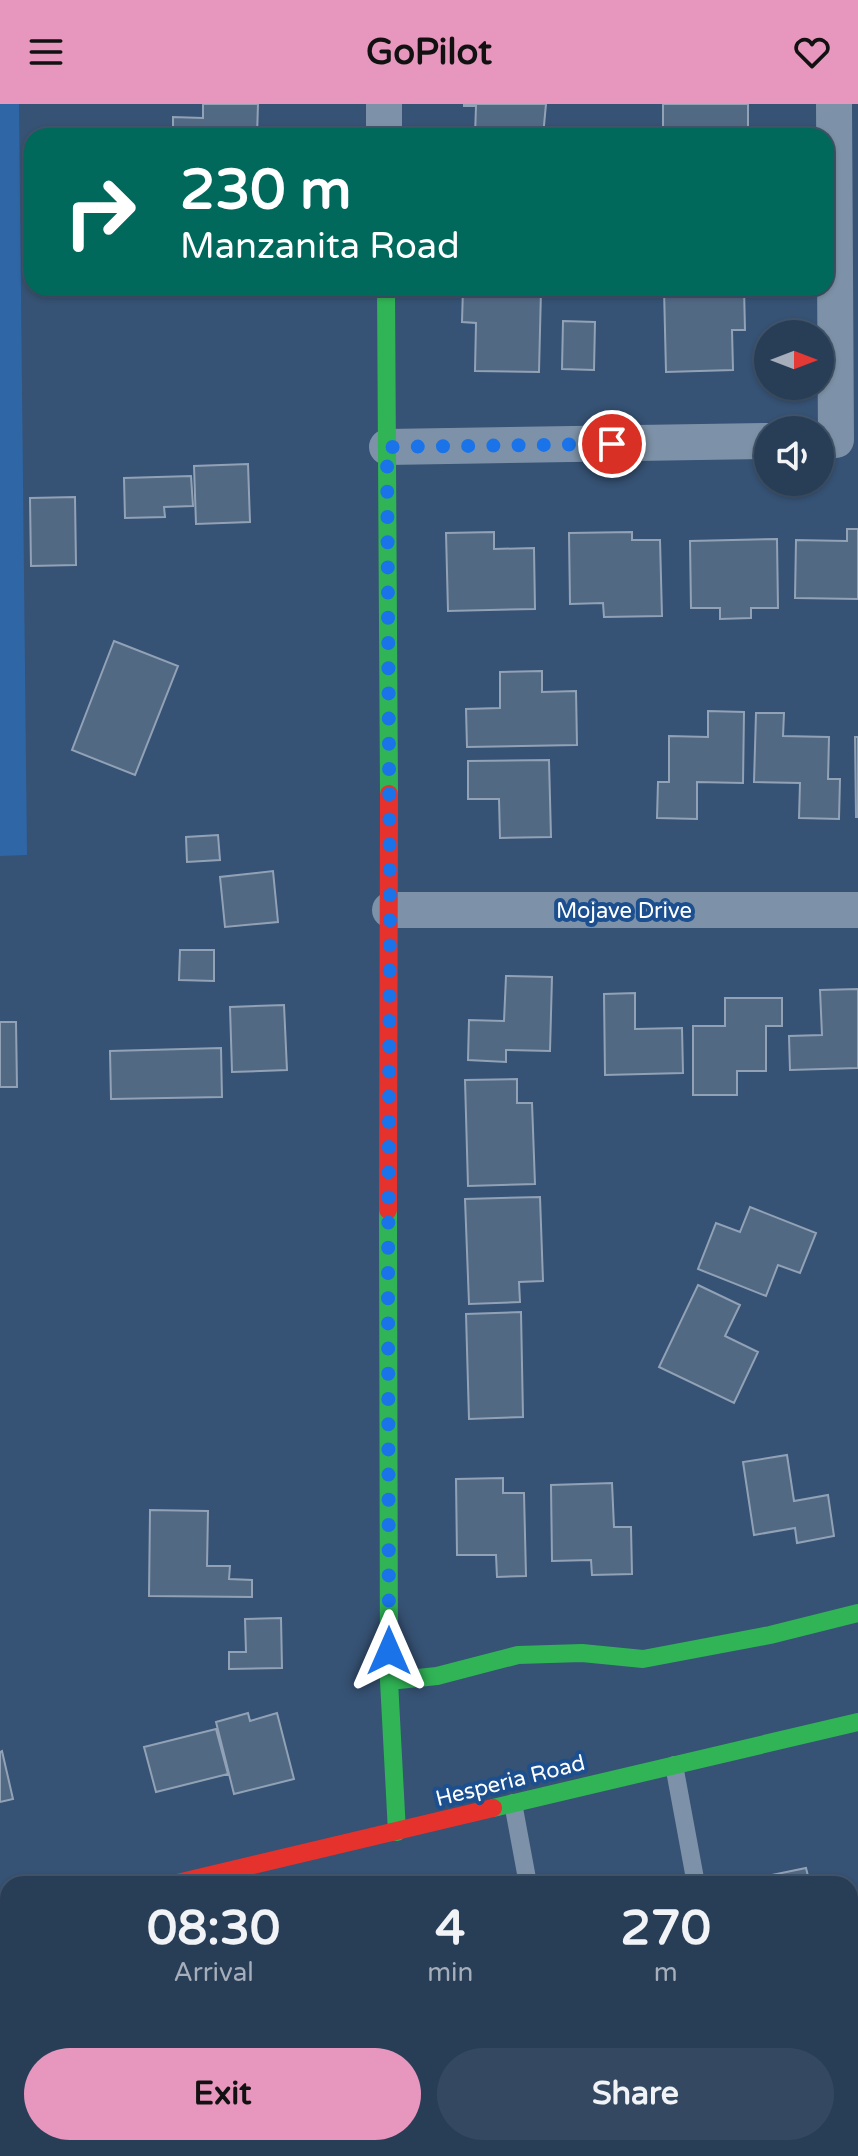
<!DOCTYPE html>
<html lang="en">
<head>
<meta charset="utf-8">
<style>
	:root { --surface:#283e57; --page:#344961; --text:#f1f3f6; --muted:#a5aeba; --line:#44576d; --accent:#e797bd }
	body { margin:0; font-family:"Varela Round",sans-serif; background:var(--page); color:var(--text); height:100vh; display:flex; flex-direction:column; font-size:30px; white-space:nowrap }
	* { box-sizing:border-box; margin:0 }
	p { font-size:26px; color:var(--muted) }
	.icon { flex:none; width:44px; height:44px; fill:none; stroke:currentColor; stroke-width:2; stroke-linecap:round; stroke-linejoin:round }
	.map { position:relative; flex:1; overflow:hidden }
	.sheet { position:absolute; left:0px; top:1772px; width:858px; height:280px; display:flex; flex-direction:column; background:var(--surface); border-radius:24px 24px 0 0; box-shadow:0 2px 6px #0004,0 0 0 2px var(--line) }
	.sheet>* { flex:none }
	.guide { position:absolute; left:24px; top:24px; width:810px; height:168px; border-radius:24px; box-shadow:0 2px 6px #0004,0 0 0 2px var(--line); background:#00695c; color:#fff; overflow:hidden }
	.needle { width:52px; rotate:90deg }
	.fabs { position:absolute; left:754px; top:216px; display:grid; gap:16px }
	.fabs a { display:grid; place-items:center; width:80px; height:80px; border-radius:50%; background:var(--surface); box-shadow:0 2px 6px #0004,0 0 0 2px var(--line); font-size:40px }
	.pin { position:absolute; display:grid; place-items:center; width:68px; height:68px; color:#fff; margin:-34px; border:4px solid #fff; border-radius:50%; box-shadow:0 2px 8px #0007 }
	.me { position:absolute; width:88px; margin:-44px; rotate:0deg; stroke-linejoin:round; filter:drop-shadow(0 0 6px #0008) }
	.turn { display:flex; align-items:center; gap:28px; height:168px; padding:0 24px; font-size:36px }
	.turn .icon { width:104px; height:104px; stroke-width:2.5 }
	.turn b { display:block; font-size:56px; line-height:68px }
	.eta { display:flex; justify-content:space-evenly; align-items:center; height:136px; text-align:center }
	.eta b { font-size:48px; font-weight:700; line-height:56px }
	.cta { display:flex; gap:16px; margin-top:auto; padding:16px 24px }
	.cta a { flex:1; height:92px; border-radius:48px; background:var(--accent); color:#111; font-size:32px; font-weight:700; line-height:92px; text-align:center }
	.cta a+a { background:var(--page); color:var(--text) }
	header { display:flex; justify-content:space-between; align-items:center; height:104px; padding:0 24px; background:var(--accent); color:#111; font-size:36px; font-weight:700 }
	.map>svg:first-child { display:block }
	.green { fill:#2f66a5 }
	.building { fill:#526984; stroke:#92a2b6; stroke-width:2 }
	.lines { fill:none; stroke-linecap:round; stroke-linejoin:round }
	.lane { stroke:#7d92a8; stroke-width:18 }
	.street { stroke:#7d92a8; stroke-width:36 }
	.fast { stroke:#30b455; stroke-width:18 }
	.jam { stroke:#e5322d; stroke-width:18 }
	.route { stroke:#1a73e8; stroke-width:14; stroke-dasharray:0 25.2 }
	.labels { text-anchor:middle; stroke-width:8; stroke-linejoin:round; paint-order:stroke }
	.street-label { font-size:22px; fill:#fff; stroke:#1b4f8f }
</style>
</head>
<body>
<header><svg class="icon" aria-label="menu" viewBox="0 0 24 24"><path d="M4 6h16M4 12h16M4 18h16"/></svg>GoPilot<svg class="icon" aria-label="heart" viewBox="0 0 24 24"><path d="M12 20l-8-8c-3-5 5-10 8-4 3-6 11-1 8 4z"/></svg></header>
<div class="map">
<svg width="858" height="2052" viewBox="0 0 858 2052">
	<rect width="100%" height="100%" fill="#365274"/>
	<!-- green -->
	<path class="green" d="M0,0H19L27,751L0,752Z
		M858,2015V2052H658L702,2044H850V2017Z
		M81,2044H373V2052H82Z"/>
	<!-- building -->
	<path class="building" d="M203,0H258L257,32H173V13L203,14Z
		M464,0H546L543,32H475L476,2H464Z
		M663,0H748V32L663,30Z
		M463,184L541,186L539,268L475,267L476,219L462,218Z
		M744,184L745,226H732L733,266L666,268L664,185Z
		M563,217L595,218L594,266L562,265Z
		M248,360L250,418L196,420L194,362Z
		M191,372L193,402L164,403L165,413L125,414L124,374Z
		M75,393L76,461L31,462L30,394Z
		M847,425H858V495L795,494L796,436L847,437Z
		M494,428V445L534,444L535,505L448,507L446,429Z
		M632,428V436H660L662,512L604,513L603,499L570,500L569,429Z
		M777,435L778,504H751V514L720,515V504H691L690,437Z
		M114,537L178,562L135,671L72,646Z
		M542,567V588L576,587L577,641L467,643L466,605L500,604V568Z
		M708,607L744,608L743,679L697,678V715L657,714L658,678H669V632L708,633Z
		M756,609H784L783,632L829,633L828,675H840L839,715L799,714L800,679L754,678Z
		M855,633H858V713H856Z
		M549,656L551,733L500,734L499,695H468V657Z
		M218,731L220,756L187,758L186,733Z
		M273,767L278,818L225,823L220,773Z
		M180,846H214V877L179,876Z
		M506,872L552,873L550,947L506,946V958L468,956L469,916L504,917Z
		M858,885V964L790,966L789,932L822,931L820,886Z
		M635,889V925L682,924L683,969L605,971L604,890Z
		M725,894H782V922H766V967H737V991H693V922H725Z
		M284,901L287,966L232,968L230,903Z
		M0,918H16L17,983H0Z
		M221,944L222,993L111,995L110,947Z
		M517,975V999H532L535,1080L468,1082L465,976Z
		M540,1093L543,1177L519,1178L520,1198L469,1200L465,1095Z
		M750,1103L816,1129L800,1169L778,1161L766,1192L698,1165L716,1119L740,1128Z
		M698,1181L740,1201L725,1232L758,1248L734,1299L659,1263Z
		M521,1208L523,1313L469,1315L466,1210Z
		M787,1351L794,1397L828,1391L834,1432L797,1439L795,1424L754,1431L743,1358Z
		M503,1374V1389H524L526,1472L497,1473L496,1451H457L456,1375Z
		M612,1379L614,1423H631L632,1470L592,1471L591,1456L552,1457L551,1381Z
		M150,1406L208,1407L207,1462H230L229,1475L252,1476V1493L149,1492Z
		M281,1514L282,1564L229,1565V1548H246L245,1515Z
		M248,1609L250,1617L277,1609L294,1675L234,1690L216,1618Z
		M216,1625L228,1670L156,1688L144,1643Z
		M2,1647L13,1695L0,1698V1648Z
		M806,1764L810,1780H743L742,1777Z
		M8,1999V2044H68L70,2052H0V2000Z
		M457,2044H635L595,2052H458Z"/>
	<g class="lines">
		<!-- lane -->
		<path class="lane" d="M674,1661L696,1780
			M513,1699L528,1780"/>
		<!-- street -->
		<path class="street" d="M384,0V32
			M834,0L836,336
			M387,343L768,337
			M390,806H858"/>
		<!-- fast -->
		<path class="fast" d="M386,184L389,690
			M388,1106L389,1577L397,1728
			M389,1577L437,1572L518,1551L582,1549L643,1555L770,1531L858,1509
			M493,1704L858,1618"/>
		<!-- jam -->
		<path class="jam" d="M388,1106L389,690
			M173,1780L493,1704
			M0,1823L8,1821"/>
	</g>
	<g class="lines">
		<!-- route -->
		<path class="route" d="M389,1547L388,1183L390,806L387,343L612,340"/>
	</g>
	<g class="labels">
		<!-- street labels -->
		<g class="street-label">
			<text x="624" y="814">Mojave Drive</text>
			<text transform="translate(510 1676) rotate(-14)" y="8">Hesperia Road</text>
		</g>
	</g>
</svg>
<div class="fabs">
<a><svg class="needle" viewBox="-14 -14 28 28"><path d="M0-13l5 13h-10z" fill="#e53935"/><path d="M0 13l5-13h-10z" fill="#a5aeba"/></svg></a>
<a><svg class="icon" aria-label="sound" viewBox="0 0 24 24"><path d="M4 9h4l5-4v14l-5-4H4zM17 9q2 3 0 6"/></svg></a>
</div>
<div class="pin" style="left:612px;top:340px;background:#d93025"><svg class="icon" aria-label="arrive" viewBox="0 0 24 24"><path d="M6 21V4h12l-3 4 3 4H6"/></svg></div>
<svg class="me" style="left:389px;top:1547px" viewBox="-20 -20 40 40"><path d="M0-17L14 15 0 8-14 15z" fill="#1a73e8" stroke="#fff" stroke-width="4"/></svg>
<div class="guide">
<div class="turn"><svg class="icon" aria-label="right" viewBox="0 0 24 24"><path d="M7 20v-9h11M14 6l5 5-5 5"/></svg><div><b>230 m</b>Manzanita Road</div></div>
</div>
<section class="sheet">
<div class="eta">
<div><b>08:30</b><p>Arrival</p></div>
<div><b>4</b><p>min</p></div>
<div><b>270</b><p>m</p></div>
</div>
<div class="cta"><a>Exit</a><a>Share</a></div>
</section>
</div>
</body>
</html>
